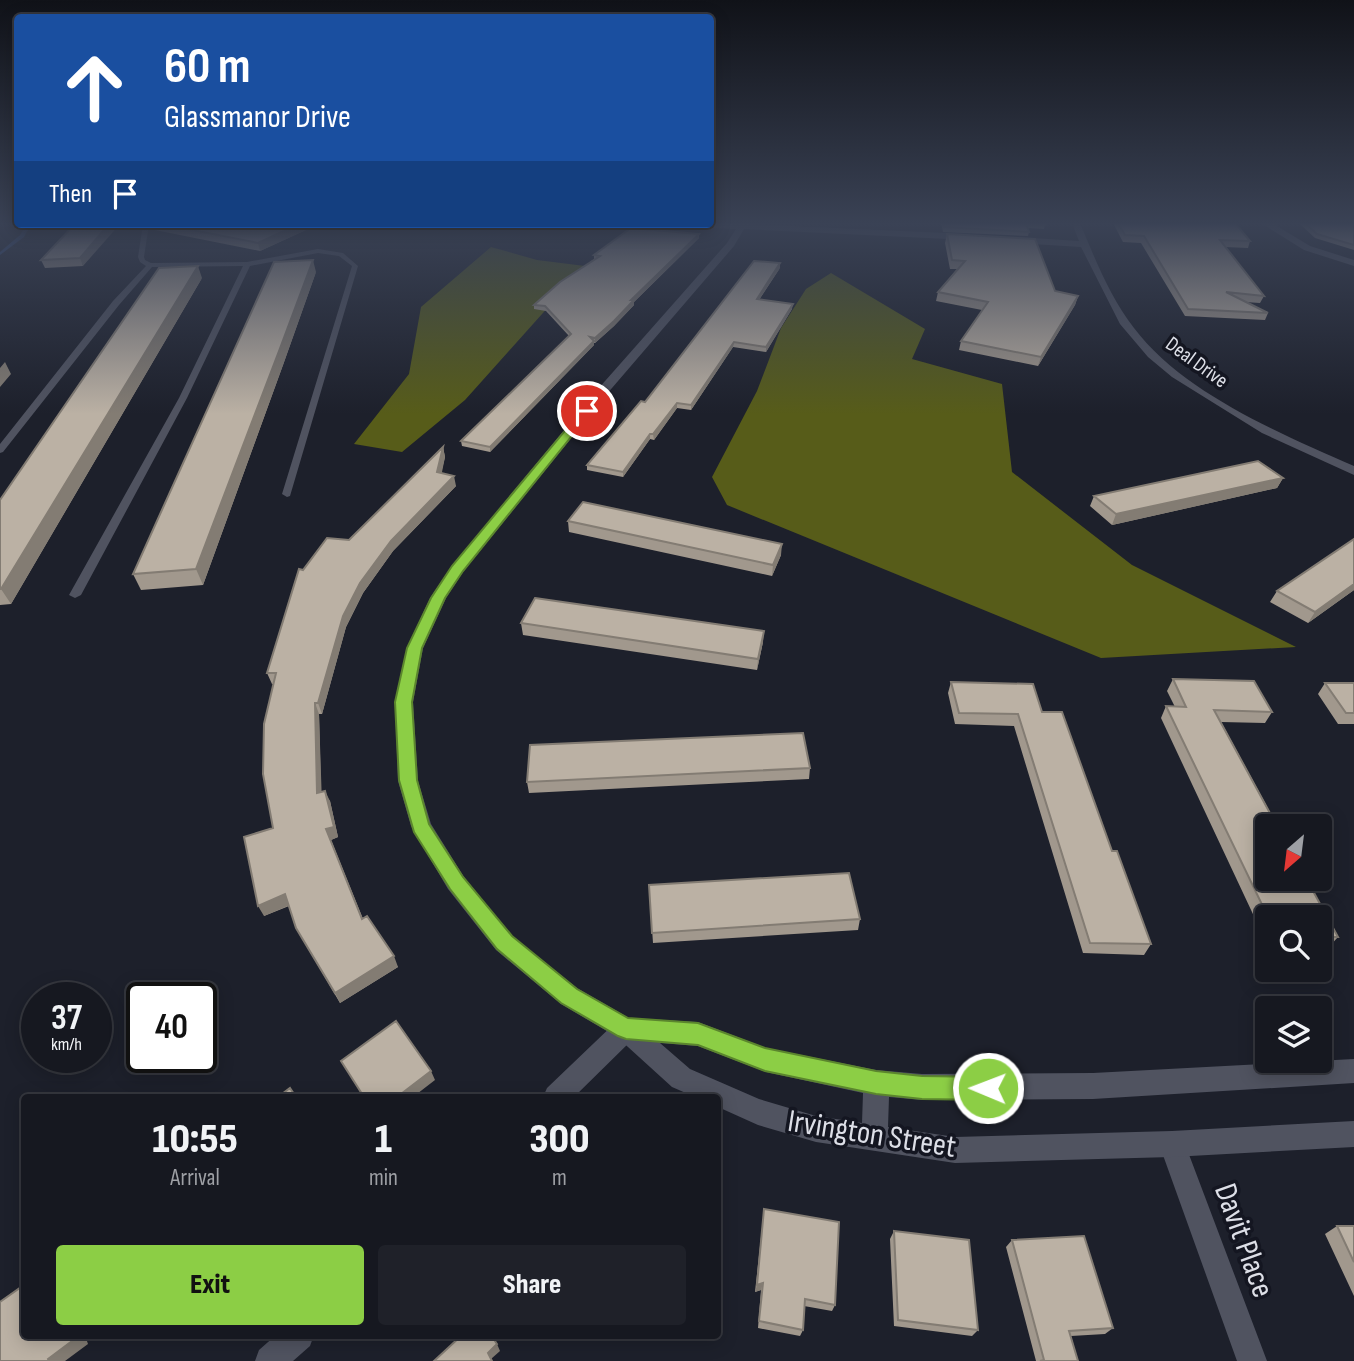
<!DOCTYPE html>
<html lang="en">
<head>
<meta charset="utf-8">
<style>
	:root { --surface:#161820; --page:#1f2129; --text:#f1f3f6; --muted:#9ea0a5; --line:#35373e; --accent:#8cce45 }
	body { margin:0; font-family:"Sofia Sans Condensed",sans-serif; background:var(--page); color:var(--text); height:100vh; display:flex; flex-direction:column; font-size:26px; white-space:nowrap }
	* { box-sizing:border-box; margin:0 }
	p { font-size:23px; color:var(--muted) }
	.icon { flex:none; width:38px; height:38px; fill:none; stroke:currentColor; stroke-width:2; stroke-linecap:round; stroke-linejoin:round }
	.map { position:relative; flex:1; overflow:hidden }
	.drawer { position:absolute; left:21px; top:1094px; width:700px; height:245px; display:flex; flex-direction:column; background:var(--surface); border-radius:7px; box-shadow:0 4px 18px #0003,0 0 0 2px var(--line) }
	.drawer>* { flex:none }
	.banner { position:absolute; left:14px; top:14px; width:700px; height:214px; border-radius:7px; box-shadow:0 4px 18px #0003,0 0 0 2px var(--line); background:#1a4fa0; color:#fff; overflow:hidden }
	.needle { width:46px; rotate:208deg }
	.controls { position:absolute; left:1255px; top:814px; display:grid; gap:14px }
	.controls a { display:grid; place-items:center; width:77px; height:77px; border-radius:7px; background:var(--surface); box-shadow:0 4px 18px #0003,0 0 0 2px var(--line); font-size:35px }
	.speed { position:absolute; left:21px; top:982px; display:flex; gap:14px; font-size:35px; font-weight:700; text-align:center }
	.speed>* { display:grid; place-content:center; width:91px; height:91px; border-radius:50%; background:var(--surface); box-shadow:0 4px 18px #0003,0 0 0 2px var(--line); line-height:1 }
	.speed small { font-size:18px; font-weight:400 }
	.speed .limit { border:4px solid #111; border-radius:10px; background:#fff; color:#111 }
	.pin { position:absolute; display:grid; place-items:center; width:60px; height:60px; color:#fff; margin:-30px; border:4px solid #fff; border-radius:50%; box-shadow:0 2px 7px #0007 }
	.me { position:absolute; width:77px; margin:-38px; rotate:271deg; stroke-linejoin:round; filter:drop-shadow(0 0 5px #0008) }
	.turn { display:flex; align-items:center; gap:24px; height:147px; padding:0 35px; font-size:32px }
	.turn .icon { width:91px; height:91px; stroke-width:2.5 }
	.turn b { display:block; font-size:49px; line-height:60px }
	.then { display:flex; align-items:center; height:66px; padding:0 35px; background:#0003; gap:14px; font-size:26px }
	.eta { display:flex; justify-content:space-evenly; align-items:center; height:119px; text-align:center }
	.eta b { font-size:42px; font-weight:800; line-height:49px }
	.button { display:flex; gap:14px; margin-top:auto; padding:14px 35px }
	.button a { flex:1; height:80px; border-radius:7px; background:var(--accent); color:#111; font-size:28px; font-weight:800; line-height:80px; text-align:center }
	.button a+a { background:var(--page); color:var(--text) }
	.map>svg:first-child { display:block }
	.forest { fill:#575c19 }
	.lines { fill:none; stroke-linecap:round; stroke-linejoin:round }
	.stream { fill:#325291; fill-rule:evenodd }
	.lane { fill:#505360; fill-rule:evenodd }
	.street { fill:#505360; fill-rule:evenodd }
	.secondary { fill:#505360; fill-rule:evenodd }
	.wall { fill:#a1988d }
	.shaded-wall { fill:#837c73 }
	.building { fill:#bbb1a4; stroke:#837c73; stroke-width:2 }
	.route { fill:#8cce45; stroke:#5b862d; stroke-width:2 }
	.labels { text-anchor:middle; stroke-width:7; stroke-linejoin:round; paint-order:stroke }
	.far-street-label { font-size:21px; fill:#dddfe7; stroke:#141621 }
	.near-street-label { font-size:32px; fill:#dddfe7; stroke:#141621 }
</style>
</head>
<body>
<div class="map">
<svg width="1354" height="1361" viewBox="0 0 1354 1361">
	<rect width="100%" height="100%" fill="#1d202b"/>
	<!-- forest -->
	<path class="forest" d="M491,247L537,260L585,266L465,400L402,452L354,444L409,374L421,307Z
		M831,273L925,329L912,359L1002,384L1012,472L1132,565L1296,647L1101,658L727,505L712,477L757,391L781,328L806,289Z"/>
	<g class="lines">
		<!-- stream -->
		<path class="stream" d="M27,224H31L24,237L0,255V252L20,235Z"/>
		<!-- lane -->
		<path class="lane" d="M143,224H149L144,257L145,260L151,263L247,262L318,249L343,253L358,266L290,496L287,497L282,494L352,266L339,256L318,253L250,266L187,398L81,595L75,598L69,595L179,398L243,266L152,267L119,305L3,452L0,453V444L113,301L146,266L140,262L138,257Z"/>
		<!-- street -->
		<path class="street" d="M1261,223H1272L1310,246L1354,260V266L1304,250Z
			M626,1017L635,1021L638,1029L635,1037L574,1097H543L547,1088L617,1021Z
			M1172,1131L1181,1135L1185,1144L1267,1361H1237L1159,1144L1163,1135Z
			M276,1335H314L310,1346L293,1361H255L259,1350Z"/>
		<!-- secondary -->
		<path class="secondary" d="M726,223L969,234L973,237L969,240L744,229L734,246L606,395L463,572L446,598L423,648L413,702L418,781L431,824L464,877L512,936L577,988L629,1018L698,1022L766,1048L876,1070L922,1074L1093,1073L1354,1059V1083L1093,1099L922,1100L889,1097L888,1127L955,1137L1172,1131L1354,1121V1147L1172,1157L955,1163L816,1142L758,1125L718,1107V1097H695L672,1087L617,1037L561,1004L496,950L448,889L411,826L398,781L395,702L407,648L430,598L452,566L598,389L727,243L736,229L686,227L682,224ZM660,1043L698,1046L766,1072L863,1093L862,1123L816,1116L759,1099L690,1069Z
			M1072,223H1080C1095,259 1110,297 1134,328C1183,393 1281,434 1354,466V475L1262,433L1172,377L1148,357L1120,324L1081,247L1014,243L1010,240L1014,237L1079,241Z"/>
	</g>
	<!-- wall -->
	<path class="wall" d="M941,223H1044L1045,225L1044,229L1028,228L1029,232L1028,236L943,232Z
		M1113,223H1235L1250,241L1248,248L1225,247L1264,296L1260,303L1245,302L1268,313L1265,320L1185,316L1141,243L1123,242Z
		M1299,223H1354V250L1315,238Z
		M75,224L83,266L45,268L41,260Z
		M153,224H319L260,251L155,230Z
		M699,234V238L634,302V305L614,326L595,343H594V345L490,452L462,446L461,441L569,336L546,311L534,309V305L594,259V255Z
		M947,234L1055,291L1078,296L1075,305L1038,366L959,350L961,341L982,310L936,301L938,292L957,269H950L945,243Z
		M780,268L759,300L792,309L766,352L733,347L691,410L677,408L654,440L650,439L623,477L587,470V465L645,402Z
		M316,272L283,365L203,585L141,590L133,574Z
		M202,278L11,604L0,605V500Z
		M443,447L445,457L441,473L456,486L393,551L363,593L346,627L322,714H319L321,792L330,801L338,837L331,840L363,919L398,967L340,1003L296,928L289,906L264,916L273,828V684H272L267,673L303,570L349,540Z
		M1283,478L1277,488L1112,525L1090,506L1094,496Z
		M568,521L781,555L772,576L569,532Z
		M1354,590L1308,623L1270,602L1277,591Z
		M521,623L763,642L757,670L523,635Z
		M1173,679L1272,712L1265,723L1221,722L1338,937L1328,948L1320,947V917H1267V944L1161,718L1166,706L1175,707L1167,691Z
		M951,682L1042,712L1112,851L1151,944L1144,955L1083,953L1014,726L955,724L948,693Z
		M1325,683H1354V724H1338L1318,694Z
		M810,768L809,779L529,793L527,782Z
		M649,885L860,919L858,930L653,943Z
		M764,1209L835,1305L832,1311L804,1306L803,1330L800,1336L758,1328L761,1290L755,1292Z
		M1337,1226H1354V1296L1325,1234Z
		M894,1231L978,1330L972,1336L894,1326L890,1239Z
		M1012,1240L1113,1328L1105,1334L1071,1336L1078,1361H1036L1006,1247Z"/>
	<!-- shaded-wall -->
	<path class="shaded-wall" d="M109,224H120L83,266L80,258Z
		M299,224H319L260,251L258,243Z
		M699,234V238L634,302V305L614,326L595,343V338L631,300Z
		M313,260L316,272L283,365L203,585L196,569Z
		M780,263V268L756,304L757,299Z
		M198,266L202,278L11,604L1,589Z
		M1078,296L1075,305L1038,366L1041,357Z
		M793,304L792,309L766,352V347Z
		M594,341V345L490,452V447Z
		M734,342L733,347L691,410V405Z
		M5,362L11,374L0,387V368Z
		M677,403V408L654,440L653,434Z
		M650,434V439L623,477V472Z
		M443,447L445,457L440,482L437,472Z
		M454,476L456,486L393,551L363,593L346,627L322,714L318,703L343,616L360,583L391,541Z
		M1283,478L1277,488L1112,525L1116,514Z
		M782,544L781,555L772,576L773,565Z
		M1354,584V590L1308,623L1315,612Z
		M764,631L763,642L757,670L758,659Z
		M315,703L319,714L322,804L317,793Z
		M325,791L330,801L338,837L331,840L326,829Z
		M285,894L290,905L264,916L258,906Z
		M394,956L398,967L340,1003L335,993Z
		M431,1071L435,1080L413,1097H397Z
		M763,1283L761,1290L755,1292L757,1285Z
		M75,1335H85L88,1344L65,1361H49L48,1359Z
		M497,1344L500,1351L491,1359L488,1353Z"/>
	<!-- building -->
	<path class="building" d="M943,223H1044L1045,225L1026,224L1029,232L944,227Z
		M1118,223H1235L1250,241L1220,240L1264,296L1226,292L1268,313L1188,309L1144,236L1125,235Z
		M1305,223H1354V245L1317,234Z
		M75,224H109L80,258L41,260Z
		M162,224H299L258,243Z
		M631,228L699,234L631,300H634L614,321L595,338L590,337L594,341L490,447L461,441L571,334L545,306L534,305L560,282L600,256L594,255Z
		M947,234L1035,239L1055,291L1078,296L1041,357L961,341L988,302L938,292L965,261L952,260Z
		M313,260L279,351L196,569L133,574L274,262Z
		M754,261L780,263L757,299L793,304L766,347L734,342L691,405L677,403L653,434H650L623,472L587,465L641,401L645,402Z
		M198,266L1,589H0V500L159,268Z
		M443,447L437,472L454,476L391,541L360,583L343,616L318,703H315L317,793L325,791L334,827L326,829L362,919L367,916L394,956L335,993L296,928L285,894L258,906L244,837L273,828L263,774L264,724L276,673H267L299,569L303,570L327,538L349,540Z
		M1258,461L1283,478L1116,514L1094,496Z
		M583,502L782,544L773,565L568,521Z
		M1354,539V584L1315,612L1277,591Z
		M535,598L764,631L758,659L521,623Z
		M1173,679L1254,681L1272,712L1214,710L1277,826H1267V878H1306L1338,937H1320V917H1268L1166,706L1186,707Z
		M951,682L1033,684L1042,712H1062L1112,851H1117L1151,944L1090,943L1018,714L959,713Z
		M1325,683H1354V713H1346Z
		M803,733L810,768L527,782L530,745Z
		M849,873L860,919L652,933L649,885Z
		M396,1021L431,1071L397,1097H364L341,1061Z
		M290,1088L296,1097H278Z
		M764,1209L839,1222L835,1305L805,1299L803,1330L759,1321L763,1283L757,1285Z
		M1337,1226H1354V1262Z
		M894,1231L969,1240L978,1330L898,1320Z
		M1084,1236L1113,1328L1069,1331L1078,1361H1040L1044,1360L1012,1240Z
		M24,1285V1335H75L76,1338L48,1359L49,1361H0V1302Z
		M462,1335H491L497,1344L488,1353L492,1361H434Z"/>
	<!-- sky -->
	<linearGradient id="sky" x2="0" y2="1"><stop stop-color="#101218"/><stop offset="0.54" stop-color="#3a4255"/><stop offset="1" stop-color="#3a4255" stop-opacity="0"/></linearGradient>
	<rect width="1354" height="414" fill="url(#sky)"/>
	<!-- route -->
	<path class="route" d="M583,409L592,411L463,571L445,598L422,648L412,702L417,780L429,824L463,877L512,936L577,989L628,1018L698,1023L765,1048L876,1071L922,1076L988,1077L997,1080L1000,1088L997,1097L988,1100L922,1099L876,1094L765,1071L698,1045L626,1039L618,1036L561,1003L497,949L450,889L414,832L399,780L395,702L407,648L431,598L452,566Z"/>
	<g class="labels">
		<!-- far-street labels -->
		<g class="far-street-label">
			<text transform="translate(1197 362) rotate(36)" y="7">Deal Drive</text>
		</g>
		<!-- near-street labels -->
		<g class="near-street-label">
			<text transform="translate(872 1133) rotate(9)" y="11">Irvington Street</text>
			<text transform="translate(1245 1240) rotate(70)" y="11">Davit Place</text>
		</g>
	</g>
</svg>
<div class="controls">
<a><svg class="needle" viewBox="-14 -14 28 28"><path d="M0-13l5 13h-10z" fill="#e53935"/><path d="M0 13l5-13h-10z" fill="#9ea0a5"/></svg></a>
<a><svg class="icon" aria-label="search" viewBox="0 0 24 24"><circle cx="10" cy="10" r="6"/><path d="M15 15l6 6"/></svg></a>
<a><svg class="icon" aria-label="layers" viewBox="0 0 24 24"><path d="M12 4l9 5-9 5-9-5zM3 14l9 5 9-5"/></svg></a>
</div>
<div class="speed"><div>37<small>km/h</small></div><div class="limit">40</div></div>
<div class="pin" style="left:587px;top:411px;background:#d93025"><svg class="icon" aria-label="arrive" viewBox="0 0 24 24"><path d="M6 21V4h12l-3 4 3 4H6"/></svg></div>
<svg class="me" style="left:988px;top:1088px" viewBox="-20 -20 40 40"><circle r="17" fill="#8cce45" stroke="#fff" stroke-width="3"/><path d="M0-11L8 9 0 5-8 9z" fill="#fff"/></svg>
<div class="banner">
<div class="turn"><svg class="icon" aria-label="ahead" viewBox="0 0 24 24"><path d="M12 20V5M6 11l6-6 6 6"/></svg><div><b>60 m</b>Glassmanor Drive</div></div>
<div class="then">Then<svg class="icon" aria-label="arrive" viewBox="0 0 24 24"><path d="M6 21V4h12l-3 4 3 4H6"/></svg></div>
</div>
<section class="drawer">
<div class="eta">
<div><b>10:55</b><p>Arrival</p></div>
<div><b>1</b><p>min</p></div>
<div><b>300</b><p>m</p></div>
</div>
<div class="button"><a>Exit</a><a>Share</a></div>
</section>
</div>
</body>
</html>
